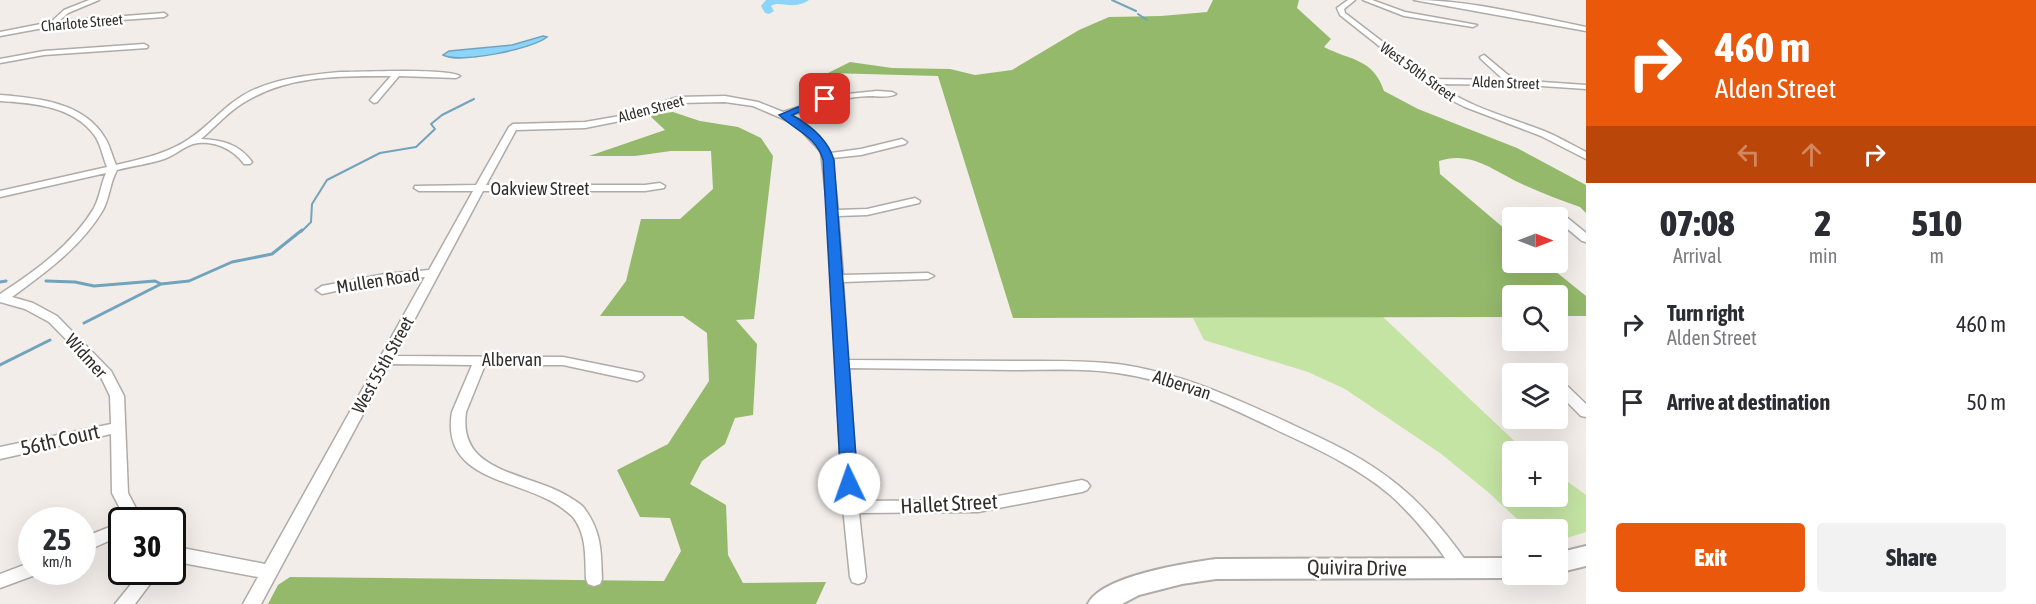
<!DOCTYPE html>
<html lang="en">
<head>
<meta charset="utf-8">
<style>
	:root { --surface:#fff; --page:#f2f2f3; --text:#2b2b33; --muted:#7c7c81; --accent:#ea580c }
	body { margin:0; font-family:"Asap Condensed",sans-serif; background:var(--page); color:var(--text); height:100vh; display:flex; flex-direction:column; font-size:22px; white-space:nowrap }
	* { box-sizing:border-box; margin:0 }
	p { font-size:20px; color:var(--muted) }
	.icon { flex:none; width:33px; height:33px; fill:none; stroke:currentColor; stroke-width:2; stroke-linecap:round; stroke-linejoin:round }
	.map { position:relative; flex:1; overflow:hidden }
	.sheet { display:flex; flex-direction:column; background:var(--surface); width:450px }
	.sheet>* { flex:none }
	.top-card { background:#ea580c; color:#fff; overflow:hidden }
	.needle { width:39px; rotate:90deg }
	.fabs { position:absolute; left:1502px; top:207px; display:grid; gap:12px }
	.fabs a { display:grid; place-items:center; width:66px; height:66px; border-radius:6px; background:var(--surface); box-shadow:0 6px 24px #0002; font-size:30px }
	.speed { position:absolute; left:18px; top:507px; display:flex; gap:12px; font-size:30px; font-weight:700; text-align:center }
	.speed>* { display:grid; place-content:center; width:78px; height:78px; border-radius:50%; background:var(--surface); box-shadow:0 6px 24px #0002; line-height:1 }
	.speed small { font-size:15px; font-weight:400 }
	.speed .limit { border:3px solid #111; border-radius:9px; background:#fff; color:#111 }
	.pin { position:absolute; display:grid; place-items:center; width:51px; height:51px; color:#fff; margin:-26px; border-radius:12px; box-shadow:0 3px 9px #0006 }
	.me { position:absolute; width:66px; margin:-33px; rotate:357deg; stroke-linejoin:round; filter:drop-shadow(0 0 4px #0008) }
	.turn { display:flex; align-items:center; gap:21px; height:126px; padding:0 30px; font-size:27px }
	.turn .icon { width:78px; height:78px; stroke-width:2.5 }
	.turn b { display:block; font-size:42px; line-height:51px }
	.lanes { display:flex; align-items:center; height:57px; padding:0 30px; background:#0003; justify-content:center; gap:30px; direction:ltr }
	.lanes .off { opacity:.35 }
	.eta { display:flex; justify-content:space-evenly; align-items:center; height:102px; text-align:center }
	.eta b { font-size:36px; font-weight:800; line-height:42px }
	.cta { display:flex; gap:12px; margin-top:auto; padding:12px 30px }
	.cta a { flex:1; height:69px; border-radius:6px; background:var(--accent); color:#fff; font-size:24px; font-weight:800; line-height:69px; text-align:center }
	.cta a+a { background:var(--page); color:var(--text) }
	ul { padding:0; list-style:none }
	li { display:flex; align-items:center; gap:18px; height:78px; padding:0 30px }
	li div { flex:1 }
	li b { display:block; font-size:22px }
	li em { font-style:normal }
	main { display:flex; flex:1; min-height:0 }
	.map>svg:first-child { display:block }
	.green { fill:#c4e4a3 }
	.forest { fill:#94b96b }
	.water { fill:#8cd5fa; stroke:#71a3bc; stroke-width:1.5 }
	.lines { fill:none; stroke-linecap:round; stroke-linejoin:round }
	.stream-far1 { stroke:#71a3bc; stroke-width:2 }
	.stream { stroke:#71a3bc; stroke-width:3 }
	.river { fill:#8cd5fa; fill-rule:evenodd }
	.street-casing { stroke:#b0aba7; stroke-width:3 }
	.secondary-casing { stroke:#b0aba7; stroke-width:4 }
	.street { fill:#fff; fill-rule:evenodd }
	.secondary { fill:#fff; fill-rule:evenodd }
	.route { fill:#1a73e8; stroke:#114b97; stroke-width:1.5 }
	.labels { text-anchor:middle; stroke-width:5; stroke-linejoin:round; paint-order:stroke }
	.far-street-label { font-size:15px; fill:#312f2d; stroke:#fff }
	.street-label { font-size:18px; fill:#312f2d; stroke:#fff }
	.near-street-label { font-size:21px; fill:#312f2d; stroke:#fff }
</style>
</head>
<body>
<main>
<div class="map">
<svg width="1586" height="604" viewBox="0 0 1586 604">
	<rect width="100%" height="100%" fill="#f2ede9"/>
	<!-- green -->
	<path class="green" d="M1383,317L1525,451L1512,452V496H1557V474L1586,495V532L1557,541V530L1528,529L1488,492L1440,453L1345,389L1308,372L1204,340L1193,318Z"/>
	<!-- forest -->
	<path class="forest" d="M1213,0H1299L1297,8L1331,39L1324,47C1351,61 1373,58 1384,91L1418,109L1517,148L1586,185V213L1580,207C1561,200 1541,193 1522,184C1494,171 1471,150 1439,161L1440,174L1512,235V262L1545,263L1586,296V316H1557V296H1512V317L1013,318L938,76L828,73L850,62L892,68L950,69L975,75L1012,70L1079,30L1109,17L1161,16L1207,12Z
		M673,112L700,121L738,127L761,138L773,156L754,319L736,320L757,344L753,415L735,418L725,444L702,461L690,484L726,505L728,555L743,583L826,582L816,604H268L278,585L290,577L664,581L681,551L670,518L640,517L617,470L668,444L709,381L707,333L683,316H600L626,281L641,219H680L713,189L711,151H671L635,156H589L665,130L649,115Z"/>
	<!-- water -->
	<path class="water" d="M543,36L547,37C533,49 459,64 443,55L449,51L512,45Z"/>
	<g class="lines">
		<!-- stream-far1 -->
		<path class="stream-far1" d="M1112,0L1136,11
			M1138,14L1147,20
			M301,232L311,222L312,204L327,180L380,153L416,147L435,129L431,124L442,115L474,99"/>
		<!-- stream -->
		<path class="stream" d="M46,281L75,282L94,286L155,281L161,284
			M0,282L6,281
			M84,323L161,284L189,281L232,262L272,254L302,230
			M0,365L50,340"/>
		<!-- river -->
		<path class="river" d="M766,0H809C793,11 780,0 771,6L774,11L769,14L765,13L761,6Z"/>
		<!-- street casing -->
		<g class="street-casing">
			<path id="street" d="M89,0H99L68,13L59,21L164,13L167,15L164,17L65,24L0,36V32L51,22L64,10Z
				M1348,0H1355L1344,9L1345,13L1431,79L1504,80L1481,59L1480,57L1484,55L1514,80L1586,85V89L1527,85L1437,84C1468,107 1508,117 1544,131C1559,137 1572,145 1586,152V159L1541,136L1465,107L1441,95L1340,15L1337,8Z
				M1363,0H1372L1405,12L1477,25L1473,27L1404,16Z
				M1414,0C1471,0 1530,16 1586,27V31Z
				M144,44L148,46L147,48L44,55L0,63V59L44,51Z
				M340,72C362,72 446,68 460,76L456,78L399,76L377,102L374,103L370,100L391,76C341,76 287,75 243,103C228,112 215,127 201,139C222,140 239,144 252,162L250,164H244C234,149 212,139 193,144C183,147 174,156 164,159C149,164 132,166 117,170C110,182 110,197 103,210C81,247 46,272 12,297L33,303L57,316L111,371L124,396L128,493L142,520H126L112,493L111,434L0,459V447L111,424L110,396L99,373L49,322L25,309L0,302V294C34,272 72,245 94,208C100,197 101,184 106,173L0,197V191L107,167C103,157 101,145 95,136C74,106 33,103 0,101V95C37,98 84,102 105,138C110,146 112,156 116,165C141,159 167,154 189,139C211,125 226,103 251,91C279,78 309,75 340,72Z
				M877,91L892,92L896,94C889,98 877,96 869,96C841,97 816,105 790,116L801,120L831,153L861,149L902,139L907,142L905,144L861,155L832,158L838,210L867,209L915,198L920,201L919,203L867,215L838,216L843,275L928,273L934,276L928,279L843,282L848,360C903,360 958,361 1012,361C1047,361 1082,360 1117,364C1179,372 1237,399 1293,425C1330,442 1367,459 1399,486C1426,508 1448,535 1468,564L1470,569L1468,574L1462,576L1456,574C1437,545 1415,517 1389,494C1358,468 1320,450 1283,433C1230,407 1176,381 1117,373C1083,368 1047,370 1013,370C958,369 904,369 849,368L858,501L978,500L1082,480L1087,482L1090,486L1087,490L1082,492L978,512L859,513L866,577L864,582L858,584L852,582L850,577L843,507L828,213L821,152L795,124L753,106L725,102L679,103L625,120L585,128L516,130L486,185H645L660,183L665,186L664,188L645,191H483L395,356L563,357L642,373L644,376L642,379L637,381L563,365H485L466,412C457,477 534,471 574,500C577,502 582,505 584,508C602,532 601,552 602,579L600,584L594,586L588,584L586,579C585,557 587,535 573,517C570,514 566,511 562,508C522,478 440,483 452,412L472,365L390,364L261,604H243L258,577L172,561V546L265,564L425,277L385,280L322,294L316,290L322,286L385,274L429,270L473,191H419L414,188L415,186L476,185L509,127L513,124L585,122L620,116L678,97L725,96L758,102L783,112L837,95Z
				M1555,210L1559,211L1586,233V242L1582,241L1557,220V218H1554L1550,213Z
				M1539,368L1544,370L1546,374H1533L1534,370Z
				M1557,379L1562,381L1586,404V417L1581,416L1557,392Z
				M122,522V535L82,553V538Z
				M32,562V572H39L38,574L0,588V574Z
				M141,572H159L135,604H115Z"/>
		</g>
		<!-- secondary casing -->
		<g class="secondary-casing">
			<path id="secondary" d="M1586,546V566L1557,573V553Z
				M1512,558V574H1520L1512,578L1216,579L1182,584L1139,595L1122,604H1088C1101,576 1187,563 1216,559Z"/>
		</g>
		<!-- street -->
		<use href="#street" class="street"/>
		<!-- secondary -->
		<use href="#secondary" class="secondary"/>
	</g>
	<!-- route -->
	<path class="route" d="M822,97L830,99L792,115C810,125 828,140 834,160L858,484L855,488L849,490L843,488L841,484L823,160C817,137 795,130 779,115Z"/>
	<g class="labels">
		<!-- far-street labels -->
		<g class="far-street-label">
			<text transform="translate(82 23) rotate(-5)" y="5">Charlote Street</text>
			<text transform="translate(1418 72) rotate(36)" y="5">West 50th Street</text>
			<text transform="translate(1506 83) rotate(2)" y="5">Alden Street</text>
			<text transform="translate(651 109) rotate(-15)" y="5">Alden Street</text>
		</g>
		<!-- street labels -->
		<g class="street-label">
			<text x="540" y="195">Oakview Street</text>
			<text transform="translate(378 281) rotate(-9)" y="6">Mullen Road</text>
			<text transform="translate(86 356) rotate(48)" y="6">Widmer</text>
			<text x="512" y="366">Albervan</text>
			<text transform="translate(383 365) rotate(-61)" y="6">West 55th Street</text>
			<text transform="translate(1182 385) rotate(18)" y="6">Albervan</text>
		</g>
		<!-- near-street labels -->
		<g class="near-street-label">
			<text transform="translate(60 440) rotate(-13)" y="7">56th Court</text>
			<text transform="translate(949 504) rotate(-3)" y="7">Hallet Street</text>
			<text transform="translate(1357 568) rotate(1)" y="7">Quivira Drive</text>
		</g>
	</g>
</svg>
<div class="fabs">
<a><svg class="needle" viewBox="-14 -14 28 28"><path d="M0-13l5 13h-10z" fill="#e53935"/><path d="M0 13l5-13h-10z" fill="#7c7c81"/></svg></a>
<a><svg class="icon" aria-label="search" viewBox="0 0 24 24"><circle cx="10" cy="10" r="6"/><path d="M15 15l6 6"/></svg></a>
<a><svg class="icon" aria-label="layers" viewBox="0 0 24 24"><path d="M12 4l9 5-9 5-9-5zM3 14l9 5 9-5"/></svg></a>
<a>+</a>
<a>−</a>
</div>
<div class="speed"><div>25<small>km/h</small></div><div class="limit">30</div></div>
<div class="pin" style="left:825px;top:99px;background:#d93025"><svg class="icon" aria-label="arrive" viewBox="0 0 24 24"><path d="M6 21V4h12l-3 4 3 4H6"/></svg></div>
<svg class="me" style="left:849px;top:484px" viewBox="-20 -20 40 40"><circle r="19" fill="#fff"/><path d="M0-13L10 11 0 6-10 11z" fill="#1a73e8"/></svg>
</div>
<section class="sheet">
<div class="top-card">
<div class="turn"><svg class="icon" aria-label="right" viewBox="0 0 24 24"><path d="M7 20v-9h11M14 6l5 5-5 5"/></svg><div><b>460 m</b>Alden Street</div></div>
<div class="lanes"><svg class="icon off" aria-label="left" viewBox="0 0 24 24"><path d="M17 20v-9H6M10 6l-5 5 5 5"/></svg><svg class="icon off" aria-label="ahead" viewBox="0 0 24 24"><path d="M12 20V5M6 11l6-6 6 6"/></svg><svg class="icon" aria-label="right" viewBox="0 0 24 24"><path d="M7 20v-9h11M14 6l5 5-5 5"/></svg></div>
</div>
<div class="eta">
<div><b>07:08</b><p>Arrival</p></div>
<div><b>2</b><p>min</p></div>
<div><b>510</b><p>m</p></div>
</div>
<ul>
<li><svg class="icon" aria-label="right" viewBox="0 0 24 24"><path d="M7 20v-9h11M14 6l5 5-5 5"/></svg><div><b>Turn right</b><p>Alden Street</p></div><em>460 m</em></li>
<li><svg class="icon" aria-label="arrive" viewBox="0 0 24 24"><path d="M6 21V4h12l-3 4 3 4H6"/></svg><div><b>Arrive at destination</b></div><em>50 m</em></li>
</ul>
<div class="cta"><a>Exit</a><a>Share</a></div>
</section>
</main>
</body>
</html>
